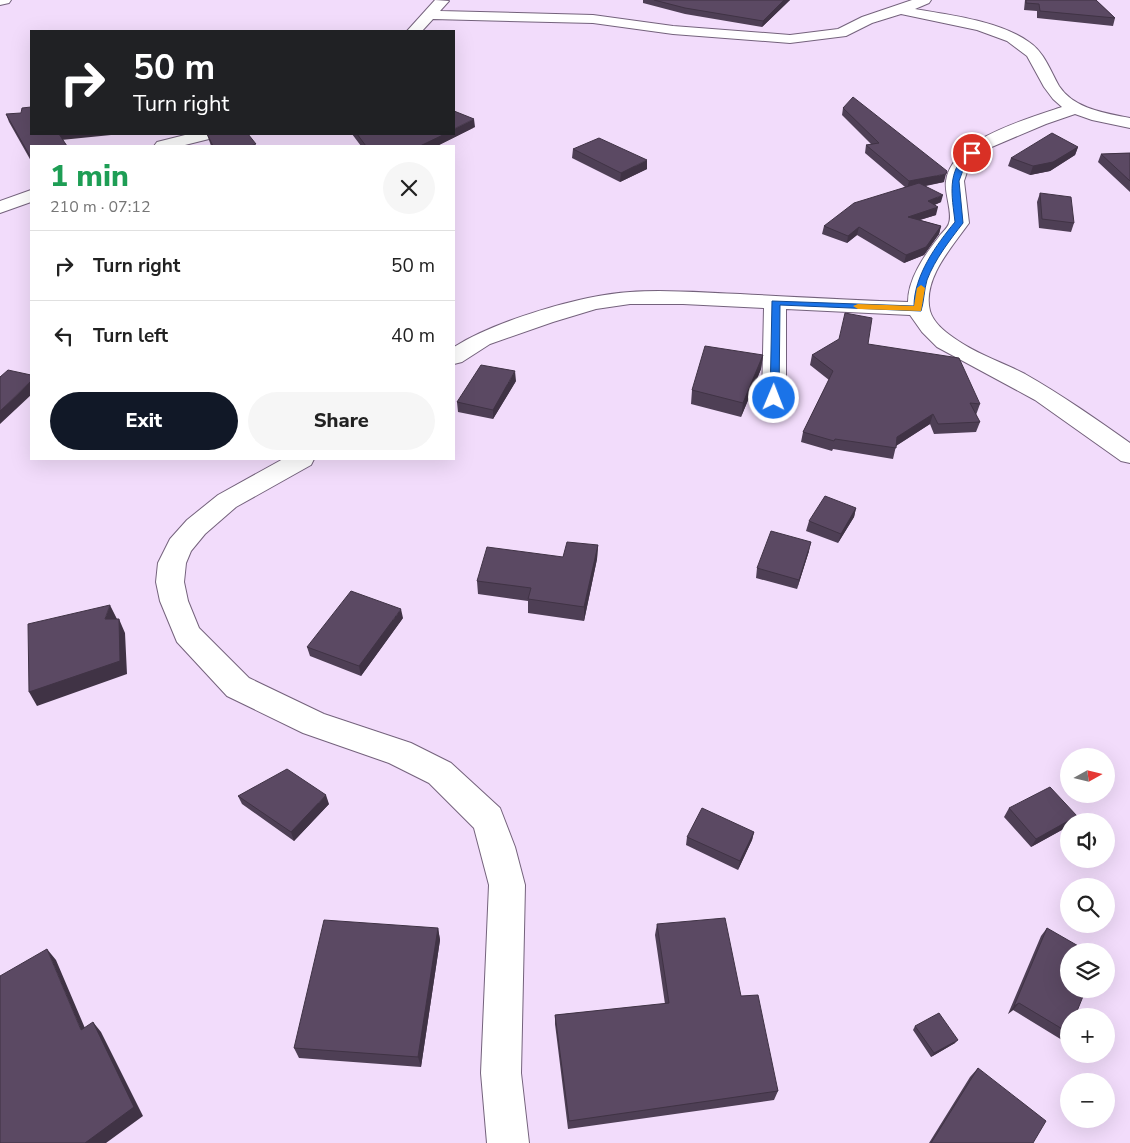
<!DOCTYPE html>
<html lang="en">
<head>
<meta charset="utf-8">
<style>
	:root { --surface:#fff; --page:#f6f6f6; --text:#222; --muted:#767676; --line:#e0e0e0; --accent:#111827 }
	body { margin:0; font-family:"Nunito Sans",sans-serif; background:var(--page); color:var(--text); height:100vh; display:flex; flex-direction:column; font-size:19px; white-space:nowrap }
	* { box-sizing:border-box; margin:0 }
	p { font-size:16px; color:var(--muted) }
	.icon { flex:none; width:28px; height:28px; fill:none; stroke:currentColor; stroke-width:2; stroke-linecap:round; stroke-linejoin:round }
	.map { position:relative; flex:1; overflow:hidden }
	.drawer { position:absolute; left:30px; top:145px; width:425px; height:315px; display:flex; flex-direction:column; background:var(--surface); border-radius:0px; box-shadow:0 5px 20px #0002 }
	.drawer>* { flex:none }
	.hud { position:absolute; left:30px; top:30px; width:425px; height:105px; border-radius:0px; box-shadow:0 5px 20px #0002; background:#202124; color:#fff; overflow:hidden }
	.needle { width:32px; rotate:82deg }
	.buttons { position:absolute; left:1060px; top:748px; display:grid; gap:10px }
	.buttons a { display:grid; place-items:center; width:55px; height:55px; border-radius:50%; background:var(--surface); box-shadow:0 5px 20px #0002; font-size:25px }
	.pin { position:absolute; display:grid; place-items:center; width:42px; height:42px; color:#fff; margin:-21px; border:2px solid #fff; border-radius:50%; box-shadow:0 1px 5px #0007 }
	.me { position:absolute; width:55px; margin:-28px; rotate:1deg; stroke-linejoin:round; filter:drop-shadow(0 0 4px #0008) }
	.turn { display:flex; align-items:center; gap:18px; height:105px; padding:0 20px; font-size:22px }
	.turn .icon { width:65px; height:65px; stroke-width:2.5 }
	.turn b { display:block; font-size:35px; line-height:42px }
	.round { display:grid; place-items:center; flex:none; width:52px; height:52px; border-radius:26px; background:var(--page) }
	.overview { display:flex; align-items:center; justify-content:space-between; height:85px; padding:0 20px }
	h1 { font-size:30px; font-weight:800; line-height:38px; color:#1e9e55 }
	.cta { display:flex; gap:10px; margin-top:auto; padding:10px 20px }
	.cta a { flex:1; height:58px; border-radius:30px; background:var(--accent); color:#fff; font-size:20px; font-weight:800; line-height:58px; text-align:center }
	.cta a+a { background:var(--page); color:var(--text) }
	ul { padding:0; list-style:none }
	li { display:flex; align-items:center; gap:15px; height:70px; padding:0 20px; border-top:1px solid var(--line) }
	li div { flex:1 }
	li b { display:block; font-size:19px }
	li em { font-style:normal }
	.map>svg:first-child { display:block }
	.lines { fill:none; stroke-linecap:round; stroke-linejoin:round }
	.minor-casing { stroke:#74627c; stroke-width:2 }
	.minor { fill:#fff; fill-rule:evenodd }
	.wall { fill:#4e3f55 }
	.shaded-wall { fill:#403345 }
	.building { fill:#5b4963; stroke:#403345 }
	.route { fill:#1a73e8; stroke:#114b97 }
	.slow { fill:#f59e0b }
</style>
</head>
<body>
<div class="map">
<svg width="1130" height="1143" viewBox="0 0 1130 1143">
	<rect width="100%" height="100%" fill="#f2dcfb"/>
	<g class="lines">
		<!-- minor casing -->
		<g class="minor-casing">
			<path id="minor" d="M0,0H11L9,3L0,5Z
				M435,0L449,1L440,11L593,15L673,26L790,35L838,29L862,17L912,0H931L929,3L915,9C950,15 1000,21 1029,42C1044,52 1050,70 1059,86C1074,109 1105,113 1130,118V128L1092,120L1075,114L1046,124L987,149L970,163L964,181L969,223C952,247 922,279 930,311C933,322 945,332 954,338C976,354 1002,362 1025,374C1062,395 1096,419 1130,443V463L1121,461L1035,400L937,347L922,332L910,315L786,309V398L782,403L774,405L766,403L762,398L764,308L683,304H630L596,309L553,322L490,344L462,362L454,364V347C495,321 581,295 630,292C667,289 704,293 740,294C796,297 852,300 908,302C908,279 924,256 938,238C941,233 948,228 949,223C953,213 944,192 946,181C952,139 1027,119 1062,107L1053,99L1044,87L1027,56L1007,41L977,30L901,14L872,23L846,36L790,43L673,34L593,23L433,19L422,31H407Z
				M189,134H215L213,138L181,146H154L157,142Z
				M31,190V202L0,213V201Z
				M283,459H314L311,465L236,507L205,534L191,551L186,563L184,582L188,601L199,628L249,678L324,714L411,743L451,763L500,808L515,847L525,885L521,1073L529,1143H487L481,1073L489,885L474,828L429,783L389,763L303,733L227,696L177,642L160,601L156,582L158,563L170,539L187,520L218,495Z"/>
		</g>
		<!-- minor -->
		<use href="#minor" class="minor"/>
	</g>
	<!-- wall -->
	<path class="wall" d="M643,0H790L762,27L685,14L643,3Z
		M1025,0H1096L1115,18L1113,26L1037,18V11L1024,10Z
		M843,108L944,182L926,186L941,202L934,205L936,215L920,220L941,226L939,234L924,255L904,263L857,235L847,243L822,234L824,226L905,187L865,153L866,145L871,144L842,115Z
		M6,114L63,139L31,146V161L9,122Z
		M475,127L437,146H361L352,134H454Z
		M207,134L256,146H211Z
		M1078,147L1075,155L1050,171L1030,175L1008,166L1011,158Z
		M573,149L647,169L620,182L572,158Z
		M1130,153V192L1098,162L1101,154Z
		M1040,193L1074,223L1071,232L1039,228L1037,202Z
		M868,344L980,404L976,415L980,422L976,432L934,434L930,424L896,446L893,459L833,449L832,451L801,442L803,432L829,380L810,365L812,355Z
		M763,355L761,369L741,417L691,404L692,390Z
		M516,381L493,419L458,412L457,402Z
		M856,508L854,517L838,543L806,531L809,521Z
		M598,545L597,559L584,621L528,613V601L478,594L477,581L563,557Z
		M809,551L797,589L756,578L757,568Z
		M403,618L361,676L310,656L307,647Z
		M238,796L329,804L294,841L242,804Z
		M1009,808L1077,816L1073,821H1069V826L1031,847L1004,817Z
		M754,832L752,840L738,870L686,845L687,837Z
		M657,924L741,996L778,1091L774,1100L568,1129L555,1024V1015L665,1004L655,935Z
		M438,928L440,940L421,1067L299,1058L294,1048Z
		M1047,928L1069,1034L1062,1040L1013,1010L1008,1014L1041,936Z
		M915,1026L955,1043L931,1057L913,1030Z
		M978,1068L1033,1143H929L970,1077Z"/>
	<!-- shaded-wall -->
	<path class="shaded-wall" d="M784,0H790L762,27L763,21Z
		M474,119L475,127L437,146H420L445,134H454V129Z
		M58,134H121L61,140Z
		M1078,147L1075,155L1050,171L1030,175L1033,166Z
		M647,160V169L620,182L621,173Z
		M946,174L944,182L907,189L909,181Z
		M943,195L941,202L926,209L928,201Z
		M938,207L936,215L906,224L908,217Z
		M941,226L939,234L924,255L904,263L906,255Z
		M859,227L857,235L847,243L848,236Z
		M763,355L761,369L741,417L743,403Z
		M515,371L516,381L493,419V410Z
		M31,381V395L0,424V411Z
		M933,414L930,424L894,447L897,437Z
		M856,508L854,517L838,543L841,534Z
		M811,542L809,551L797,589L799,580Z
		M598,545L597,559L584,621V607Z
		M110,605L117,619H105Z
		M401,609L403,618L361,676L359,666Z
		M119,619L125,633L127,674L37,706L29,692Z
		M326,795L329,804L294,841L291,832Z
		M1077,816L1073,821H1069V826L1031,847L1036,839Z
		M754,832L752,840L738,870L740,861Z
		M438,928L440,940L421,1067L418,1057Z
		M47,949L56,960L90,1040L81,1030Z
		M1019,1003L1013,1010L1008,1014L1014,1006Z
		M93,1022L101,1032L143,1116L106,1143H85Z
		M958,1040L955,1043L931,1057L934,1053Z"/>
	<!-- building -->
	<path class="building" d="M654,0H784L763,21L685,8Z
		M1026,0H1096L1115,18L1040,11L1039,4L1026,3Z
		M853,97L947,171L946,174L909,181L866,145L879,143L843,108Z
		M31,107V134H59L67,146H31V158L6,114L21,113L22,108Z
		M454,111L474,119L454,129Z
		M1052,133L1078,147L1053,162L1033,166L1011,158Z
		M207,134H248L256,144L251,146H213Z
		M357,134H445L420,146H366Z
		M599,138L647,160L621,173L573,149Z
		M1130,153V181L1101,154Z
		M919,183L943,195L928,201L938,207L908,217L941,226L926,247L906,255L859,227L848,236L824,226L854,203Z
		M1040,193L1071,197L1074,223L1042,219Z
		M845,313L872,318L868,344L959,358L980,404L970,403L980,422L938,424L933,414L897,437L896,448L835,439L834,441L803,432L833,371L812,355L839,339Z
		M705,346L763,355L743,403L692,390Z
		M481,365L515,371L493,410L457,402Z
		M8,370L31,375V381L0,411V377Z
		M825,496L856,508L841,534L809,521Z
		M771,531L811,542L799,580L757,568Z
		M567,542L598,545L584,607L528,599L531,588L477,581L487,547L563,557Z
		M351,591L401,609L359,666L307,647Z
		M110,605L105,619H119L120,661L29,692L28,624Z
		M287,769L326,795L291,832L238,796Z
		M1050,787L1077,816L1036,839L1009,808Z
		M702,808L754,832L740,861L687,837Z
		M725,918L741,996L758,995L778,1091L569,1121L555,1015L669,1003L657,924Z
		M324,920L438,928L418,1057L294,1048Z
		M1047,928L1087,951H1069V989H1086L1075,1016H1069V1033L1019,1003L1014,1006Z
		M47,949L81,1030L93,1022L134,1107L85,1143H0V976Z
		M939,1013L958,1040L934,1053L915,1026Z
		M978,1068L1046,1121L1033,1143H931Z"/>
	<!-- route -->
	<path class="route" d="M969,151L975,153L966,162L959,181L963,223C950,240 935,259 927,280C924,290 924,302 921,311L780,305L779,398L774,401L770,400L772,301L914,306C914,276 936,245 955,222C952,195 946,172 969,151Z"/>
	<!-- slow -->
	<path class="slow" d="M921,285L925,288L921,311L858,309L853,306L858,304L914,306L917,288Z"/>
</svg>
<div class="buttons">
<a><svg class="needle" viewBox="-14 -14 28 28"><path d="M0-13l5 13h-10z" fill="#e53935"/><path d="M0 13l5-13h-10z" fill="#767676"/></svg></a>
<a><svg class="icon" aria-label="sound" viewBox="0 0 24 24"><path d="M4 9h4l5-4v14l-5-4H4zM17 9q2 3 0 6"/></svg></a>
<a><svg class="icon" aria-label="search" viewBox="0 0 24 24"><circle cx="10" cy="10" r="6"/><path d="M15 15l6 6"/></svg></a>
<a><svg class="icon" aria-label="layers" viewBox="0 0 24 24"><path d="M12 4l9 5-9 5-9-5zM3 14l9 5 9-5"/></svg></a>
<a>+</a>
<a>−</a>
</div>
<div class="pin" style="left:972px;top:153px;background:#d93025"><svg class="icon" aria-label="arrive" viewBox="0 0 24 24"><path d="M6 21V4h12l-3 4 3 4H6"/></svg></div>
<svg class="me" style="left:774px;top:398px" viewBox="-20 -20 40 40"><circle r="17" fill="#1a73e8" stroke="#fff" stroke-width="3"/><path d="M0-11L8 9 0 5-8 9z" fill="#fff"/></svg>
<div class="hud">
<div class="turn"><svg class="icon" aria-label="right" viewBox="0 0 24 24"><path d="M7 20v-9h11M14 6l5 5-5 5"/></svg><div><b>50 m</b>Turn right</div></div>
</div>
<section class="drawer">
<div class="overview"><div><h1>1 min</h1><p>210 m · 07:12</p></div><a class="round"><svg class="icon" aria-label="close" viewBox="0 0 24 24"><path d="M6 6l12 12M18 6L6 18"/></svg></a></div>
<ul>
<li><svg class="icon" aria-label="right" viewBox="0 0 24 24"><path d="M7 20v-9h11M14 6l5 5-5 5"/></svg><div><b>Turn right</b></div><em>50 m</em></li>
<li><svg class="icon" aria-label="left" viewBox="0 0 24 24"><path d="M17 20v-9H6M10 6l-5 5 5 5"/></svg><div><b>Turn left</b></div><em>40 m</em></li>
</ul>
<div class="cta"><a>Exit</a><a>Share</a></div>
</section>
</div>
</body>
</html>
